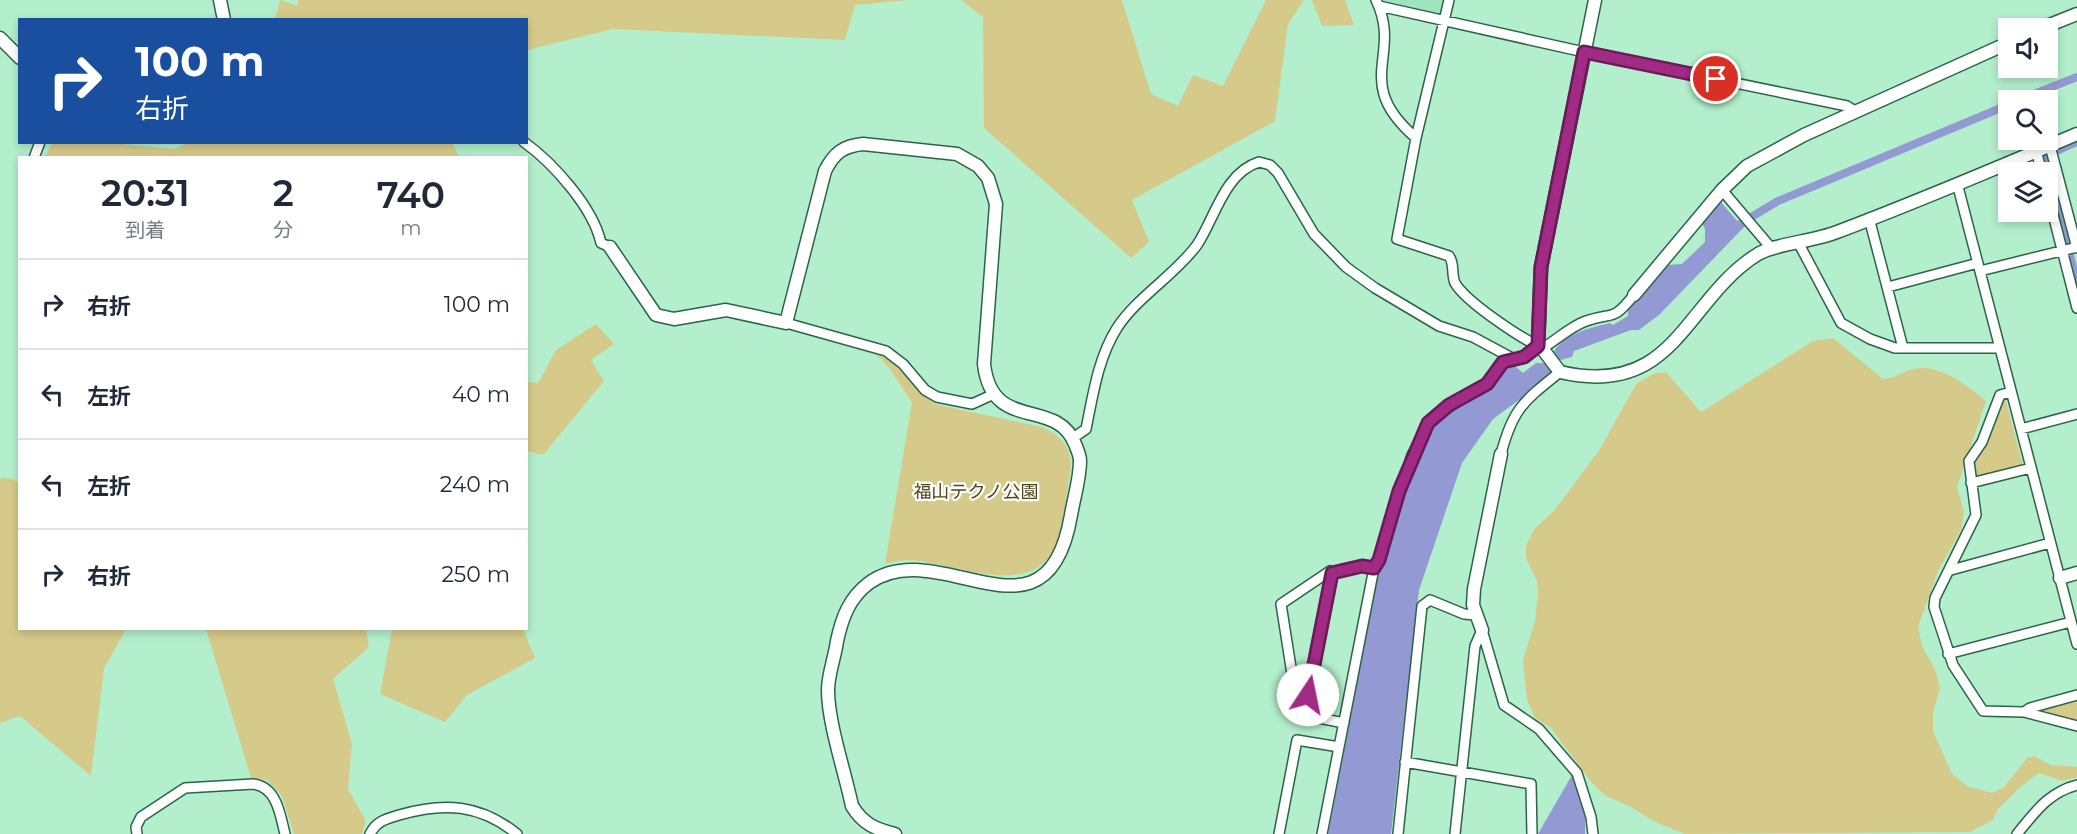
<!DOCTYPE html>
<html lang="ja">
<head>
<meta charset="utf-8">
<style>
	:root { --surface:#fff; --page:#f6f6f7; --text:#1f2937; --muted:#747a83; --line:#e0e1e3 }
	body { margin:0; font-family:Montserrat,"Noto Sans JP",sans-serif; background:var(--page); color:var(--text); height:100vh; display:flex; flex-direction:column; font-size:22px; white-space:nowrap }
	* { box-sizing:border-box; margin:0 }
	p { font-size:20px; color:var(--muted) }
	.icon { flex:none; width:33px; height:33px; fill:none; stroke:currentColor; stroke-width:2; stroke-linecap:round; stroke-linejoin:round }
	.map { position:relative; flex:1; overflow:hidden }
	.drawer { position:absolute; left:18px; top:156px; width:510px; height:474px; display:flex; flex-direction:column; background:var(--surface); border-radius:0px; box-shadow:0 3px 9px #0003 }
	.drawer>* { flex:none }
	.guide { position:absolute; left:18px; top:18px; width:510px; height:126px; border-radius:0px; box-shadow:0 3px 9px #0003; background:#1a4fa0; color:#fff; overflow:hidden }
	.controls { position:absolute; left:1998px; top:18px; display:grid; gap:12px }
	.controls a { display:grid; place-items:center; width:60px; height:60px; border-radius:0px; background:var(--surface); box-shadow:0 3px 9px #0003; font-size:30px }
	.pin { position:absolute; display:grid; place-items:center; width:51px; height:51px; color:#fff; margin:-26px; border:3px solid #fff; border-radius:50%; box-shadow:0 2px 6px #0007 }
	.me { position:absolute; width:66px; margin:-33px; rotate:11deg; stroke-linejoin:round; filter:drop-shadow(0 0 4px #0008) }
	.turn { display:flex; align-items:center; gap:21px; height:126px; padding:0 18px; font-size:27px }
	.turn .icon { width:78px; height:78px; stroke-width:2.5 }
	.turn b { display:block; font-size:42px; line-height:51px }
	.eta { display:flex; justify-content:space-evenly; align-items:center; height:102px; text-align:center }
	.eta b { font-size:36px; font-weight:600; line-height:42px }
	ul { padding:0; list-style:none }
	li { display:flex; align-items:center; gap:18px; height:90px; padding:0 18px; border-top:2px solid var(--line) }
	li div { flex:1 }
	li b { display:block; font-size:22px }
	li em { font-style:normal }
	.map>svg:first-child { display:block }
	.built { fill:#a0e4bd }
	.green { fill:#d6ca8a }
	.water { fill:#9399d3 }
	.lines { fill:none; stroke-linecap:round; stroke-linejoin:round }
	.canal { stroke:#9399d3; stroke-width:8 }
	.minor-casing { stroke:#2b6447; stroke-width:12 }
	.tertiary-casing { stroke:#2b6447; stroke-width:15 }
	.minor { stroke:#fff; stroke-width:9 }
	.tertiary { stroke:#fff; stroke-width:12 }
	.route-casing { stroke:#681b56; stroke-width:15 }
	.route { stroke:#a02a84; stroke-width:10 }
	.labels { text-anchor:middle; stroke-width:4.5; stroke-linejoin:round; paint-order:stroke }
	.park-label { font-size:18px; fill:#4f4614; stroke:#fff }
</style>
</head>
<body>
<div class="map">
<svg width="2077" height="834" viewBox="0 0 2077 834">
	<rect width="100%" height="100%" fill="#b3efcc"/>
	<!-- built -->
	<path class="built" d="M1381,0H1446L1441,17L1383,5Z"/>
	<!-- green -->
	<path class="green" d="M280,0L298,6V0H908L855,5L845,40L613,29L527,50L526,20L275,19Z
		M961,0H1122L1151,94L1178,106L1193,75L1223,86L1266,0H1304L1288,24L1275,121L1132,200L1149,242L1131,258L984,128L983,17Z
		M1312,0H1345L1354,25L1322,26Z
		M52,142L111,143L175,149L189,142H452L459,157H46Z
		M596,324L614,344L591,360L604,381L543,455L527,451V382L538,383L556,350Z
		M1833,338L1883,379C1896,378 1903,371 1914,369C1939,363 1968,386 1986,401L1957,487L1964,512L1961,530L1938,571L1918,627L1922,646L1935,669L1940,688L1933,713V731L1952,774L1967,786L1992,793L2004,787L2028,757L2034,756L2051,765L2077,767V777L2062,781L2039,773L2019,788L1998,809L1993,820L1970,832L1685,834L1655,822L1629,806L1606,796L1592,783L1550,727L1535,718L1527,700L1523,660L1535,621L1538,594L1537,581L1526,558V546L1534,529L1554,511L1600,449L1636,384L1653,374L1666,372L1701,412L1813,341Z
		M876,354L896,363L934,404L1042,427C1063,436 1074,450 1070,473C1066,497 1064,523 1055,546C1032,602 952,561 907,560C900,560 892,563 885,564L912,402L890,369Z
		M2005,398L2023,465L1975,478L1972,463Z
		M5,477L19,482L20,628L126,629L104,668L91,776L20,716L0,723V479Z
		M206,629H366L369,647L333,679L352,744L348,789L366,821L362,834H294L282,796L267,780L251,778Z
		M392,629H523L535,658L467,695L445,722L380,694Z
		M2077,700V723L2036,714V709Z"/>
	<!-- water -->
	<path class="water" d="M1720,201L1737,221L1742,218L1746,225L1659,315L1639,330H1631L1574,351L1572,357L1557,361L1552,355C1562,334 1589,328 1610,323L1613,325L1628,316V310L1666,265L1682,264L1705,242V229L1702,223Z
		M1510,362L1523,373L1536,363H1544L1551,372L1549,378L1493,419L1462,463L1419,590L1391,834H1328L1380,564L1416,453L1433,420Z
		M1572,775C1584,795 1586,812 1585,834H1538Z"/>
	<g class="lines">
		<!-- canal -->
		<path class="canal" d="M2019,100L2077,77
			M2077,142L2045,156L2077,283
			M1743,222L1778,201L2008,105"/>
		<!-- minor casing -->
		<g class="minor-casing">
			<path id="minor" d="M1379,6L1584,52L1847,106L1855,111
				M1416,138L1449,0
				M524,142C553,163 593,207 601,243L610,247
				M2050,146L2077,248
				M2036,151L2042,172
				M34,158L40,142
				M1957,183L2077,644
				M1722,190L1772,249
				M2048,195L2077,308
				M1869,218L1903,348
				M1799,244L1841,323L1870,339L1895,348H1999
				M1980,271L2077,247
				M1888,287L1978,263
				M786,323L886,351L903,364L925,390L937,397L972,404L994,394
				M1541,349C1556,341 1569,327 1586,321C1615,311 1611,323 1634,295
				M2011,392L2000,395L1982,442L1969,461L1976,515L1935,598L1934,607L1953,665L1983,711L2024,712L2077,726
				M2021,429L2077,414
				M1073,438L1086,429C1093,395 1098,358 1117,328C1136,298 1175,275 1197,245C1215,218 1224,173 1259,162L1270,165L1278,173L1314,234L1346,267L1375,288L1439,326L1473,337L1512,358
				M1501,454C1513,408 1524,401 1560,372
				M1971,483L2031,468
				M1951,570L2050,543
				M1482,630L1504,705L1539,729L1577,773L1591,817L1593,834
				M1948,654L2071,622
				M2024,712L2030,708L2077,695
				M1304,715L1298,712L1281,604L1330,571L1332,573
				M1344,723L1304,715L1332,573L1362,566L1374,568
				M1405,762L1531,784L1532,834
				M137,834L136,827L141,817L185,788L253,784C277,787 280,814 285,834
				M370,834C376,821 386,819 399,815C444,802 480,804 517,834
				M1279,834L1297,740L1339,747
				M1322,834L1374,568L1379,560L1412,455L1432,418L1487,383L1503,362L1524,357L1538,346C1518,336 1466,302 1455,283C1451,274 1455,264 1449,256L1397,239L1416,138C1351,82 1403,56 1376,0
				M1398,834L1422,606L1430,600L1464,614L1476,615
				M1455,834L1475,646L1482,630
				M2017,834C2035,812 2049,792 2077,785"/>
		</g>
		<!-- tertiary casing -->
		<g class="tertiary-casing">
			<path id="tertiary" d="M220,0L224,20
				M1595,0L1541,267L1538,343L1560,372C1676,399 1684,300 1758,254C1775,244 1815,241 1837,232C1917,202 1997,168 2077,134
				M2042,28L2077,14
				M0,38L20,58
				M610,247L656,315L674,319L726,310L786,323L825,171C834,153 843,146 863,144L957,154L978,166L988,178L996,204L984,364C992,434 1056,396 1075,444C1077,449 1080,455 1080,461C1080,479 1074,497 1071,515C1047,657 939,532 869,583C849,598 842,618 837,641C835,657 828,674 828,690C828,723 845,772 852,806C863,824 875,829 895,834
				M1634,295L1722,190L1747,166L1804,135L2008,43
				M2060,578L2077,573
				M1482,630L1473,605L1474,589L1501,454"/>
		</g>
		<!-- minor -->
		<use href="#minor" class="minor"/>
		<!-- tertiary -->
		<use href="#tertiary" class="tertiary"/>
	</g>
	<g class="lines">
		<!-- route casing -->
		<g class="route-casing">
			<path id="route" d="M1308,695L1332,573L1362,566L1374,568L1379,560L1399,491L1428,423L1449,405L1487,384L1503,362L1524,357L1538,346L1541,267L1584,52L1716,79"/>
		</g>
		<!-- route -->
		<use href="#route" class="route"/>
	</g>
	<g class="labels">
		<!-- park labels -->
		<g class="park-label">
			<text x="976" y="498">福山テクノ公園</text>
		</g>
	</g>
</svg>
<div class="controls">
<a><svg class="icon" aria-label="sound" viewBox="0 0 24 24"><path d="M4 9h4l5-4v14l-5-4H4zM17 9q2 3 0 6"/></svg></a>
<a><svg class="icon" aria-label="search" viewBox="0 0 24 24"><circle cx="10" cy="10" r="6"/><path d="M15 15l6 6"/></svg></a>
<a><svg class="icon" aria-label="layers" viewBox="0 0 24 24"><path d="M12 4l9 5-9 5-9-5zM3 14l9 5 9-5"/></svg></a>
</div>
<div class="pin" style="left:1716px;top:79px;background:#d93025"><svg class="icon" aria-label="arrive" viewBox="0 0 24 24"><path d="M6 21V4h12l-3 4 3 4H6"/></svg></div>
<svg class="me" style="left:1308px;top:695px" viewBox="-20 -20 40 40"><circle r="19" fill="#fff"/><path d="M0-13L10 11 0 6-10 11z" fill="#a02a84"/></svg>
<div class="guide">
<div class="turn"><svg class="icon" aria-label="right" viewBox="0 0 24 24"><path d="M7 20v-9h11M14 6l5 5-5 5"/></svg><div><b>100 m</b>右折</div></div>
</div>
<section class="drawer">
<div class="eta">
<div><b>20:31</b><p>到着</p></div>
<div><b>2</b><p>分</p></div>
<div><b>740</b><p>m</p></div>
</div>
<ul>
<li><svg class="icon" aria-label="right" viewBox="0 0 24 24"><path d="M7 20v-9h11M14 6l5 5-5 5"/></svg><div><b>右折</b></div><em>100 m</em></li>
<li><svg class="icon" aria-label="left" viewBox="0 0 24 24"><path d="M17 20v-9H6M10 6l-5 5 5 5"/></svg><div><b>左折</b></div><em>40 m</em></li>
<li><svg class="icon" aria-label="left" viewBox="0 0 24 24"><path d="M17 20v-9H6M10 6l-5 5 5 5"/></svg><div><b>左折</b></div><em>240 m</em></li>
<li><svg class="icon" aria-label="right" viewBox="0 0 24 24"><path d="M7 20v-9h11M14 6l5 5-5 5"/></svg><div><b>右折</b></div><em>250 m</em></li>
</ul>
</section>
</div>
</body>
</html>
